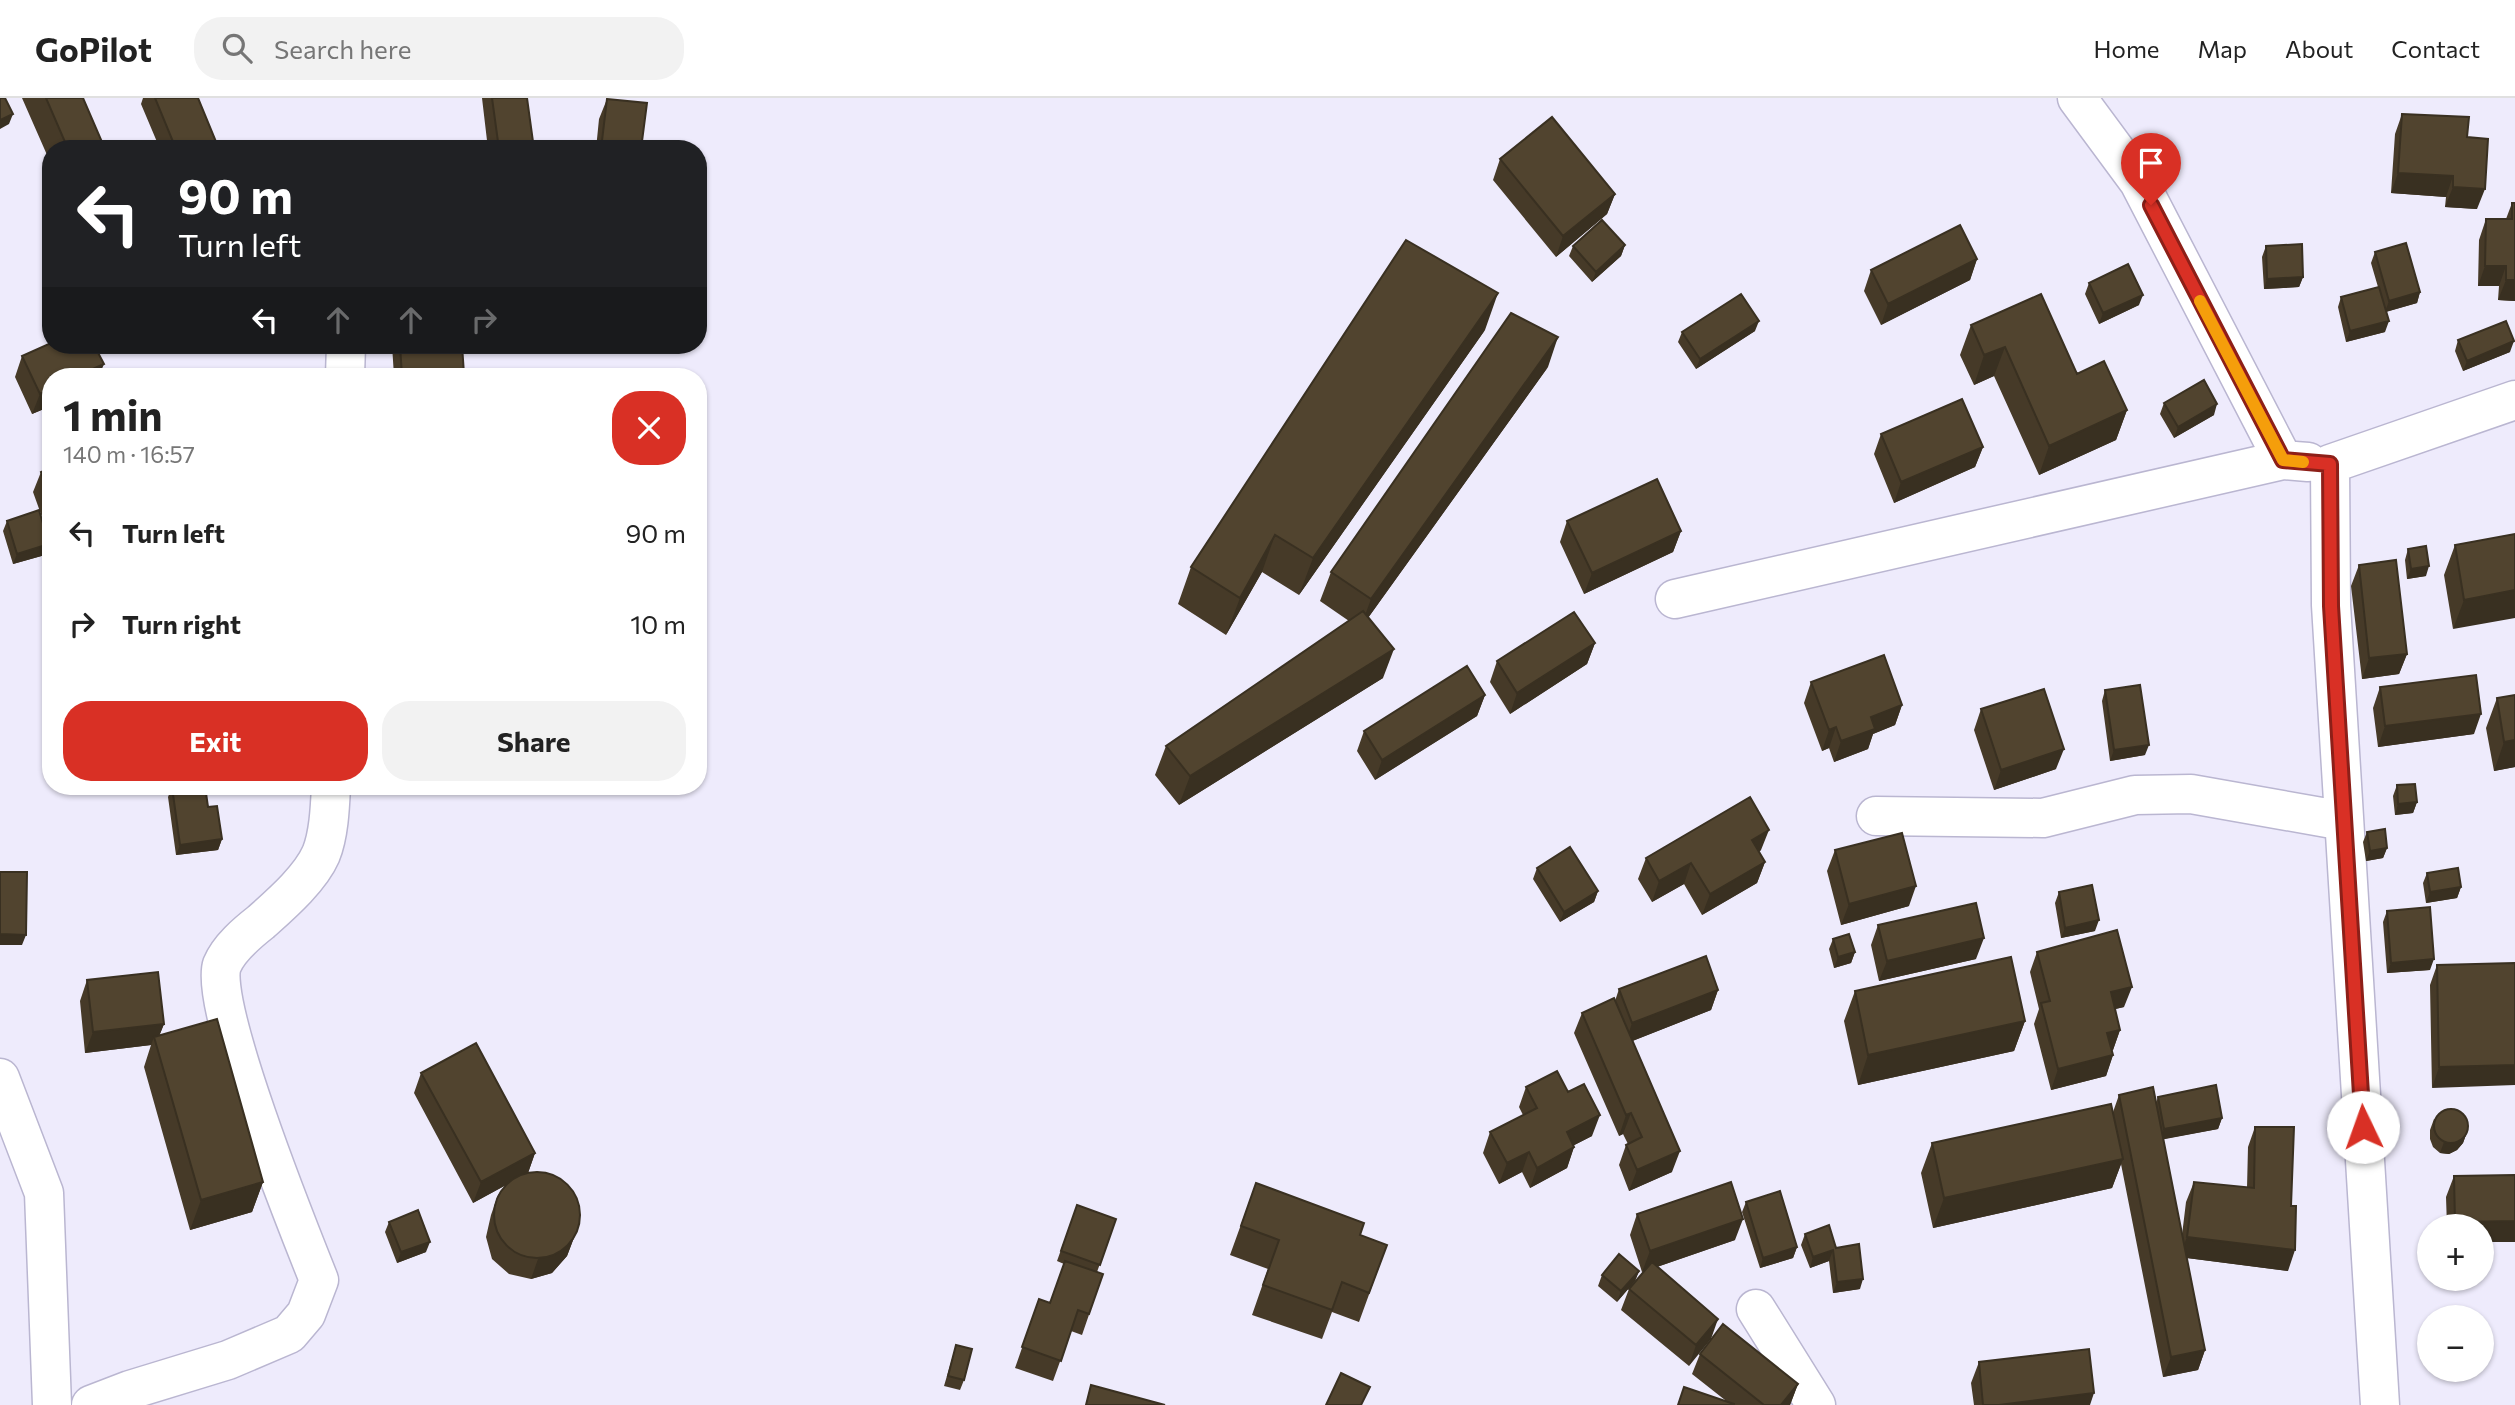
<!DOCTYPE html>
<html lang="en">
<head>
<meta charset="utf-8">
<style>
	:root { --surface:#fff; --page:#f2f2f2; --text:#222; --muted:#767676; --line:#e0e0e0; --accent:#d93025 }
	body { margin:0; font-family:Commissioner,sans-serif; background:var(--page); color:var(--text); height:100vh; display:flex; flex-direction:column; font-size:26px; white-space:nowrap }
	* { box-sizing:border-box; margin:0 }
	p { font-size:23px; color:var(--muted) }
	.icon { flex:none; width:38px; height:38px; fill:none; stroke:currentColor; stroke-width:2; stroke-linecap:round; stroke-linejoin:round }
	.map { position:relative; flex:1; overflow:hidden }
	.drawer { position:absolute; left:42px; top:270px; width:665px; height:427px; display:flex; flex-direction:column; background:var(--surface); border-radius:28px; box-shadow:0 2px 5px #0004 }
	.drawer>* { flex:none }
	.guide { position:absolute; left:42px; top:42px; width:665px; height:214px; border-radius:28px; box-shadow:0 2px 5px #0004; background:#202124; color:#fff; overflow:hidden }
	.controls { position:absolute; left:2417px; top:1116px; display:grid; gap:14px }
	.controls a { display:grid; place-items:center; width:77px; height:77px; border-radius:50%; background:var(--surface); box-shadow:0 2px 5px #0004; font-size:35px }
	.pin { position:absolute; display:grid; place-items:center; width:60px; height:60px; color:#fff; margin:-72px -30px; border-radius:50% 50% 50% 0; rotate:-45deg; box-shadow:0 0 7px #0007 }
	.pin .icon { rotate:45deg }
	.me { position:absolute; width:77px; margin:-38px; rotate:357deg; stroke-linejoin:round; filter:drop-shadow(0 0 5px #0008) }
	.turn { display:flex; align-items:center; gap:24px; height:147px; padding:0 21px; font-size:32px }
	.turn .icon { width:91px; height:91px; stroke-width:2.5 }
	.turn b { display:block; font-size:49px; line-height:60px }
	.lanes { display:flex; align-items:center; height:66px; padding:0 21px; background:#0003; justify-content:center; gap:35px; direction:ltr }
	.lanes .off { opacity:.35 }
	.round { display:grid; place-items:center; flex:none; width:74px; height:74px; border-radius:28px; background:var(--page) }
	.headline { display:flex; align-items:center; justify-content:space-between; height:119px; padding:0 21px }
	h1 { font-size:42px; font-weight:700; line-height:52px }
	.button { display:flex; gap:14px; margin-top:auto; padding:14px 21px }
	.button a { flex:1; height:80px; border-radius:28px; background:var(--accent); color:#fff; font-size:28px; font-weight:700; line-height:80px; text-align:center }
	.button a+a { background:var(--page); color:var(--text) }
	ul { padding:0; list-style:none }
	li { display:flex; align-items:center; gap:21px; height:91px; padding:0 21px }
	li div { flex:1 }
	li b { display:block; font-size:26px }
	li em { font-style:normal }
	header { display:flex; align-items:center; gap:42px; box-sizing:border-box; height:98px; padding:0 35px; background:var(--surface); border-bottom:2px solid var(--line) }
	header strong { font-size:33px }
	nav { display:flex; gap:38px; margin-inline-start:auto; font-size:24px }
	.search { width:490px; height:63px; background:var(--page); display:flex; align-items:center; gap:18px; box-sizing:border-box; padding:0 24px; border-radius:28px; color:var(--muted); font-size:26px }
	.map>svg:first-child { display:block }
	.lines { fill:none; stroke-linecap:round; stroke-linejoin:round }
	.street-casing { stroke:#bab6d1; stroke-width:41 }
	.street { stroke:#fff; stroke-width:38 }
	.wall { fill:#463a28 }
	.shaded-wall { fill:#393021 }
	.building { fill:#51442f; stroke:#393021; stroke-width:2 }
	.route-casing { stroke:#8d1f18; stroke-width:18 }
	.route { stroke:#d93025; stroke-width:12 }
	.slow { stroke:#f59e0b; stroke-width:12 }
</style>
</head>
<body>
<header>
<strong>GoPilot</strong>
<div class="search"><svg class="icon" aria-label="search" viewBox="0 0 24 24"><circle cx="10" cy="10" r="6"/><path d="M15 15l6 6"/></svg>Search here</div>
<nav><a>Home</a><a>Map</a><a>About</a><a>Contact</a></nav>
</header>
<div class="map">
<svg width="2515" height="1307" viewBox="0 0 2515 1307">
	<rect width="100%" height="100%" fill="#eeebfc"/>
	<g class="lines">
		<!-- street casing -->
		<g class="street-casing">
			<path id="street" d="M2077,0L2139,84L2283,362L2308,364
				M345,278L346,247
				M1675,501L2283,362
				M1876,718L2043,720L2135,697L2191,696L2344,723
				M0,980L44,1095L52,1307
				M1756,1211L1816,1307
				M91,1307L130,1292L228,1262L289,1236L306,1216L319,1182C299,1132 208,906 222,867C229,850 247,835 261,824C281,806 310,781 321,756C329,736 330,709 331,688
				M2380,1307L2331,507L2330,366L2515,302"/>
		</g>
		<!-- street -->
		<use href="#street" class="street"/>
	</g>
	<!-- wall -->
	<path class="wall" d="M22,0H83L105,51H51V66Z
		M143,0H198L219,51H160L141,6Z
		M482,0H527L534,51H488Z
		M607,1L641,51H596L599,21Z
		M2402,16L2467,39L2477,111L2445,109L2446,99L2391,95L2395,36Z
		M1500,61L1615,96L1607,116L1556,159L1493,82Z
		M2512,105L2515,203L2498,202L2499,188H2478L2479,142L2486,121H2506Z
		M1625,147L1621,158L1592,184L1569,158L1573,148Z
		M2266,148L2303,179L2299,189L2264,191L2262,159Z
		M2375,154L2420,194L2417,205L2386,214L2385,234L2346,244L2338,209L2341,199L2378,189L2371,165Z
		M1977,161L1970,182L1881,227L1864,193L1871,172Z
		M2089,185L2139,207L2099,226L2085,196Z
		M1971,227L2127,312L2116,342L2039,377L1994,278L1974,287L1960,257Z
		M1485,232L1299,497L1262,474L1226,537L1178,506L1191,469Z
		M1755,233L1696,271L1678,244L1682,234Z
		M2458,242L2510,254L2463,273L2455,253Z
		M129,247H149L132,254Z
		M392,247H462L464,276L481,278H394Z
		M568,247H606L604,252Z
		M22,258L51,278V308L32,316L15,279Z
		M1548,269L1368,520L1383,580L1179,707L1155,677L1166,648L1349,523L1320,503L1331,474Z
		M2164,305L2214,317L2174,340L2160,316Z
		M1881,336L1983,349L1975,369L1894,405L1874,356Z
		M51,370V444L33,394L41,374Z
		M7,423L49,446L45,457L13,466L3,433Z
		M1567,423L1681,433L1673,454L1584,496L1560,444Z
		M2515,436L2453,531L2444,477L2455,447Z
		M2408,451L2426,478L2407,481L2405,462Z
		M2359,467L2407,556L2399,576L2362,581L2351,488Z
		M1595,545L1587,566L1510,616L1490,584L1497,563Z
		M1811,584L1902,607L1895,627L1873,636L1868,651L1834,664L1829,650L1822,653L1804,605Z
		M2380,589L2474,636L2378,649L2373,610Z
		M2105,592L2145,657L2110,663L2102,603Z
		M1485,597L1477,618L1375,682L1357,653L1364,633Z
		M2515,597V669L2494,673L2486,630L2497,600Z
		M1981,611L2056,671L1994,692L1974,632Z
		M2397,687L2417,704L2413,715L2395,717L2393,698Z
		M172,689L208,709L222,741L218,752L176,757L168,699Z
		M2367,734L2387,750L2383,760L2366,763L2363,744Z
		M1761,752L1759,754L1765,764L1757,785L1702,817L1684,786L1652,804L1638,781L1646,760Z
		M1835,752L1909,808L1841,827L1827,773Z
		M1537,770L1598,793L1594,804L1560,824L1533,781Z
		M2427,775L2461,789L2457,800L2426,805L2423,785Z
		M2059,794L2095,833L2061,840L2055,805Z
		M2387,813L2430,872L2387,875L2383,824Z
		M1878,827L1976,861L1879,883L1871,847Z
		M1833,841L1855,854L1851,865L1834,870L1829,851Z
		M2037,854L2124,909L2115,911L2120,932L2113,952L2112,953L2113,957L2106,978L2051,992L2034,926L2039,911L2030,874Z
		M2515,865L2432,990L2430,887L2437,867Z
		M87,882L164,926L159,938L263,1084L252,1114L190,1132L144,969L151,947L85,955L80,903Z
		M1619,891L1718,892L1711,912L1632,943L1672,1074L1629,1093L1619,1067L1626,1047L1628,1046L1623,1036L1619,1038L1574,935L1582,915L1615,903Z
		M1855,893L2025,923L2014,953L1858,987L1844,923Z
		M421,975L535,1055L528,1075L525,1077L575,1137L567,1158L552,1175L531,1181L509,1176L492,1161L486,1139L491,1117L498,1097L508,1086L473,1105L414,995Z
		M1526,989L1568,994L1592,1038L1574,1047V1049L1567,1070L1530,1090L1522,1074L1499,1086L1483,1055L1490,1034L1523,1017L1519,1009Z
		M2119,997L2156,1005L2158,999L2222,1020L2218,1031L2163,1041L2182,1137L2186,1104L2194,1084L2247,1090L2248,1049L2255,1029L2288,1173L2187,1160L2205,1252L2198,1272L2163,1279L2121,1066L2112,1090L1933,1130L1921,1075L1932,1045L2113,1014Z
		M2434,1021L2467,1034L2463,1045L2457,1052L2449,1056L2440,1055L2433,1049L2430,1041V1032Z
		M2515,1077V1144H2482V1129H2447L2446,1099L2454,1078Z
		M1256,1085L1360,1137L1387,1147L1359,1224L1332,1214L1322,1241L1252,1217L1268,1171L1230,1157Z
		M1746,1104L1797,1149L1793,1160L1760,1170L1742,1114Z
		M1077,1107L1116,1121L1097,1174L1103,1176L1082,1237L1071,1233L1053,1283L1015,1270L1039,1201L1050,1205L1064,1166L1057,1163Z
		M1637,1116L1735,1142L1657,1169L1718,1221L1689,1268L1621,1212L1629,1191L1644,1173L1642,1174L1630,1137Z
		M389,1124L426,1154L397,1165L385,1134Z
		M1805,1136L1836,1150L1860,1191L1833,1195L1829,1163L1810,1170L1801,1147Z
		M1639,1173L1635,1183L1617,1204L1598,1188L1602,1177Z
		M956,1247L964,1282L960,1292L944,1288Z
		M1700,1256L1798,1286L1790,1307H1677L1725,1302L1692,1276Z
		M1979,1264L2090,1307H1974L1971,1285Z"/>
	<!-- shaded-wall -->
	<path class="shaded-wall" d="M13,16L9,26L0,31V22Z
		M2398,75L2453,78L2446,99L2391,95Z
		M2453,89L2485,91L2477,111L2445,109Z
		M1615,96L1607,116L1556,159L1563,138Z
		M1625,147L1621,158L1592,184L1596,174Z
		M1977,161L1970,182L1881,227L1888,206Z
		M2485,168H2506L2499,188H2478Z
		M2303,179L2299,189L2264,191L2267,181Z
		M2506,182H2515V203L2498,202Z
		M2420,194L2417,205L2385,214L2389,203Z
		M1498,195L1485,232L1299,497L1313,460Z
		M2143,197L2139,207L2099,226L2103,215Z
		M1759,223L1755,233L1696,271L1700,261Z
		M2389,223L2385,234L2346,244L2350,233Z
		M1558,239L1548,269L1360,531L1371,501Z
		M2514,243L2510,254L2463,273L2467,263Z
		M135,247H149L132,254Z
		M2005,249L1994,278L1974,287L1984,257Z
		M104,266L99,278H77Z
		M51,291V308L32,316L40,296Z
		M2217,306L2214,317L2174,340L2178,329Z
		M2127,312L2116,342L2039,377L2049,348Z
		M1983,349L1975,369L1894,405L1901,384Z
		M1681,433L1673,454L1584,496L1592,475Z
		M1275,437L1262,474L1226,537L1240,500Z
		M49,446L45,457L13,466L17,456Z
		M2429,468L2426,478L2407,481L2411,471Z
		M2515,492V520L2453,531L2464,502Z
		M1595,545L1587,566L1510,616L1517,595Z
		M1394,551L1383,580L1179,707L1190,678Z
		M2407,556L2399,576L2362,581L2369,560Z
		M1485,597L1477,618L1375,682L1382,662Z
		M1902,607L1895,627L1873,636L1868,651L1834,664L1841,643L1871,619Z
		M2481,616L2474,636L2378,649L2385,628Z
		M1836,629L1829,650L1822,653L1829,632Z
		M2515,642V669L2494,673L2504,644Z
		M2149,647L2145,657L2110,663L2114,652Z
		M2064,651L2056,671L1994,692L2001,672Z
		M2417,704L2413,715L2395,717L2398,706Z
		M1769,732L1761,752L1745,763L1752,742Z
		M222,741L218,752L176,757L180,747Z
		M2387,750L2383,760L2366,763L2370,753Z
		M1765,764L1757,785L1702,817L1710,796Z
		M1691,765L1684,786L1652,804L1659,783Z
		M1916,788L1909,808L1841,827L1849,806Z
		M2461,789L2457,800L2426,805L2430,794Z
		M1598,793L1594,804L1560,824L1564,814Z
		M2099,822L2095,833L2061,840L2065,830Z
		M0,836L26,837L22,847H0Z
		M1984,840L1976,861L1879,883L1887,863Z
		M1855,854L1851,865L1834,870L1838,859Z
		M2434,861L2430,872L2387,875L2391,865Z
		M2132,889L2124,909L2103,914L2111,894Z
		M1718,892L1711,912L1625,946L1632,925Z
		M2025,923L2014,953L1858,987L1868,957Z
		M164,926L156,946L154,939L151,947L85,955L93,934Z
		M2120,932L2113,952L2100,956L2107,935Z
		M2113,957L2106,978L2051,992L2058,971Z
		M2515,967V987L2432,990L2439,969Z
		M1631,1015L1623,1036L1619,1038L1626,1017Z
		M1600,1017L1592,1038L1559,1055L1567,1034Z
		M2222,1020L2218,1031L2160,1042L2164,1031Z
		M2467,1034L2463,1045L2457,1052L2449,1056L2440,1055L2444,1044Z
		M1574,1049L1567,1070L1530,1090L1537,1070Z
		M1680,1053L1672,1074L1629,1093L1637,1072Z
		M1529,1054L1522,1074L1499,1086L1507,1065Z
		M535,1055L528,1075L473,1105L481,1084Z
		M2123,1061L2112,1090L1933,1130L1944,1100Z
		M263,1084L252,1114L190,1132L201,1102Z
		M1743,1121L1735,1142L1642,1174L1650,1153Z
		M2515,1123V1144H2482V1129H2453L2455,1124Z
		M575,1137L567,1158L552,1175L531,1181L538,1161Z
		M2187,1139L2295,1152L2288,1173L2179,1159Z
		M430,1144L426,1154L397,1165L401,1154Z
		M1797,1149L1793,1160L1760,1170L1763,1160Z
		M1833,1152L1829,1163L1810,1170L1813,1159Z
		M1639,1173L1635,1183L1617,1204L1621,1193Z
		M1863,1181L1860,1191L1833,1195L1837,1184Z
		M1718,1221L1711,1241L1689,1268L1696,1247Z
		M2205,1252L2198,1272L2163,1279L2171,1259Z
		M1798,1286L1790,1307H1781Z
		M2094,1295L2090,1307H1999Z"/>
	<!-- building -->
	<path class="building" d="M0,0H5L13,16L0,22Z
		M46,0H83L105,51H68Z
		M155,0H198L219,51H176Z
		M492,0H527L534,51H499Z
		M607,1L647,5L641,51H601Z
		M2402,16L2469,19L2467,39L2488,41L2485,91L2453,89V78L2398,75Z
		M1552,19L1615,96L1563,138L1500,61Z
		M2512,105H2515V182H2506V168H2485L2486,121H2512Z
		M1602,122L1625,147L1596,174L1573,148Z
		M1960,127L1977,161L1888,206L1871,172Z
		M1406,142L1498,195L1313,460L1275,437L1240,500L1191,469Z
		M2406,145L2420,194L2389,203L2375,154Z
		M2302,146L2303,179L2267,181L2266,148Z
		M2128,166L2143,197L2103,215L2089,185Z
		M2379,189L2389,223L2350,233L2341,199Z
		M1741,196L1759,223L1700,261L1682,234Z
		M2041,196L2077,276L2104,263L2127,312L2049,348L2005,249L1984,257L1971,227Z
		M1511,215L1558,239L1371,501L1331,474Z
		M2506,223L2514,243L2467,263L2458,242Z
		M51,245V247H94L104,266L77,278H51V291L40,296L22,258Z
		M400,247H462L464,276L481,274V278H402Z
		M2204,282L2217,306L2178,329L2164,305Z
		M1962,301L1983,349L1901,384L1881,336Z
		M51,370V402L41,374Z
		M1657,381L1681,433L1592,475L1567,423Z
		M39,412L49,446L17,456L7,423Z
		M2515,436V492L2464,502L2455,447Z
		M2426,448L2429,468L2411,471L2408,451Z
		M2396,462L2407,556L2369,560L2359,467Z
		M1363,513L1394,551L1190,678L1166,648Z
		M1574,514L1595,545L1517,595L1497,563Z
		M1884,557L1902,607L1871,619L1875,631L1841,643L1836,629L1829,632L1811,584Z
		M1467,568L1485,597L1382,662L1364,633Z
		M2476,577L2481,616L2385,628L2380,589Z
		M2140,587L2149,647L2114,652L2105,592Z
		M2044,591L2064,651L2001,672L1981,611Z
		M2515,597V642L2504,644L2497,600Z
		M2415,686L2417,704L2398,706L2397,687Z
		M177,688H205L208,709L217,708L222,741L180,747L172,689Z
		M1750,699L1769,732L1752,742L1765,764L1710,796L1691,765L1659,783L1646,760Z
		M2385,731L2387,750L2370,753L2367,734Z
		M1902,735L1916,788L1849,806L1835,752Z
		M1570,749L1598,793L1564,814L1537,770Z
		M2458,770L2461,789L2430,794L2427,775Z
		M0,774H27L26,837L0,836Z
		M2092,787L2099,822L2065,830L2059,794Z
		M1976,805L1984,840L1887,863L1878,827Z
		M2430,809L2434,861L2391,865L2387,813Z
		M2117,832L2132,889L2111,894L2120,932L2107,935L2113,957L2058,971L2041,905L2050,903L2037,854Z
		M1849,836L1855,854L1838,859L1833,841Z
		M1706,858L1718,892L1632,925L1619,891Z
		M2011,859L2025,923L1868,957L1855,893Z
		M2515,865V967L2439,969L2437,867Z
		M158,874L164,926L93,934L87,882Z
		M1614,900L1680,1053L1637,1072L1626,1047L1642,1039L1631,1015L1626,1017L1582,915Z
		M217,921L263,1084L201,1102L154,939Z
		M476,945L535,1055L481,1084L421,975Z
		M1557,973L1568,994L1584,986L1600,1017L1567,1034L1574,1049L1537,1070L1529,1054L1507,1065L1490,1034L1537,1010L1526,989Z
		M2216,987L2222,1020L2164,1031L2158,999Z
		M2153,989L2205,1252L2171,1259L2119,997Z
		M2111,1006L2123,1061L1944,1100L1932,1045Z
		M2434 1028a17 17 0 1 1 34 0a17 17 0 1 1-34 0Z
		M2255,1029H2294L2291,1108H2296L2295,1152L2187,1139L2194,1084L2254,1090Z
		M494 1117a43 43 0 1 1 86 0a43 43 0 1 1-86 0Z
		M2515,1077V1123L2455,1124L2454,1078Z
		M1731,1084L1743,1121L1650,1153L1637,1116Z
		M1256,1085L1364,1125L1360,1137L1387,1147L1369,1195L1342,1184L1332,1212L1263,1187L1279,1142L1241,1128Z
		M1780,1093L1797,1149L1763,1160L1746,1104Z
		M1077,1107L1116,1121L1100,1167L1061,1153Z
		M418,1112L430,1144L401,1154L389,1124Z
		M1829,1127L1836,1150L1859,1146L1863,1181L1837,1184L1833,1152L1813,1159L1805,1136Z
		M1619,1156L1639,1173L1621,1193L1602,1177Z
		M1065,1163L1103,1176L1089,1216L1078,1212L1061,1263L1022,1249L1039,1201L1050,1205Z
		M1652,1164L1718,1221L1696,1247L1629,1191Z
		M1723,1226L1798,1286L1781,1307H1764L1700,1256Z
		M956,1247L972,1251L964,1282L948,1278Z
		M2089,1251L2094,1295L1999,1307H1983L1979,1264Z
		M1341,1275L1370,1289L1361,1307H1326Z
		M1091,1287L1165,1307H1086Z
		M1684,1289L1734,1306V1307H1678Z"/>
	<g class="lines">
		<!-- route casing -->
		<g class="route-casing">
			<path id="route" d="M2151,107L2283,362L2330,366L2331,508L2363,1029"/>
		</g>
		<!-- route -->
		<use href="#route" class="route"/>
		<!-- slow -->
		<path class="slow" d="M2200,203L2283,362L2303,364"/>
	</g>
</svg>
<div class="controls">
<a>+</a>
<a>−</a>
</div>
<div class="pin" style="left:2151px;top:107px;background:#d93025"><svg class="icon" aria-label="arrive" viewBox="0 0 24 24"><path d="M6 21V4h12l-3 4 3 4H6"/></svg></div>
<svg class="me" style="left:2363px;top:1029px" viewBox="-20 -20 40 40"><circle r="19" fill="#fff"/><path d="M0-13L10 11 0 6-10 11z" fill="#d93025"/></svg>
<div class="guide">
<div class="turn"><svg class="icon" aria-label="left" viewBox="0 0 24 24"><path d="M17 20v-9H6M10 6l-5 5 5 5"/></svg><div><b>90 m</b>Turn left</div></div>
<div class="lanes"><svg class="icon" aria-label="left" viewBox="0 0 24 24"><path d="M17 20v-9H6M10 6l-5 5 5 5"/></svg><svg class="icon off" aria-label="ahead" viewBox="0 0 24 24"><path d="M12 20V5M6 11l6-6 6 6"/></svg><svg class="icon off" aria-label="ahead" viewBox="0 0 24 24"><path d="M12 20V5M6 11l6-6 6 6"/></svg><svg class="icon off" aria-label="right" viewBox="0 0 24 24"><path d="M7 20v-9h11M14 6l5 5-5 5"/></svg></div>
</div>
<section class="drawer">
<div class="headline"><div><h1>1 min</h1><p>140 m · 16:57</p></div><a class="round" style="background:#d93025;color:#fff"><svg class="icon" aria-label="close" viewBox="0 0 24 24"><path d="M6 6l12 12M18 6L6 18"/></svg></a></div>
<ul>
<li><svg class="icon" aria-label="left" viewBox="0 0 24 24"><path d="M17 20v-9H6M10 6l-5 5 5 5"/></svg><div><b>Turn left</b></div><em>90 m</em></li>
<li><svg class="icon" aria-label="right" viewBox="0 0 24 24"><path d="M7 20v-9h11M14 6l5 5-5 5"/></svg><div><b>Turn right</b></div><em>10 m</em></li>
</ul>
<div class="button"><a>Exit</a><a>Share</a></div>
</section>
</div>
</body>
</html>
